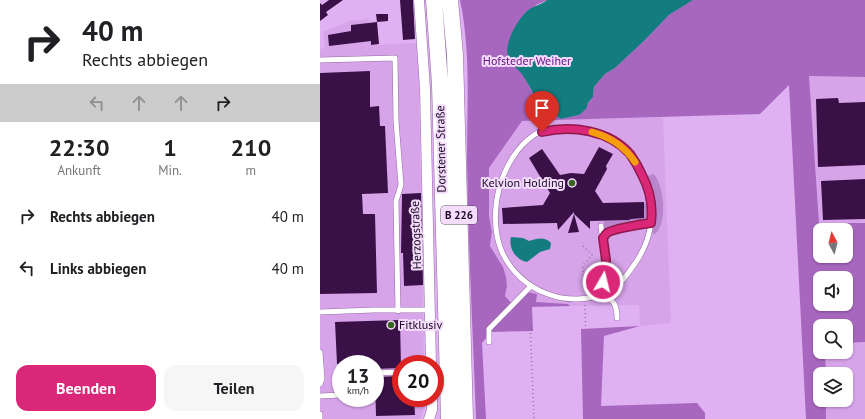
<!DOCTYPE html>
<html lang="de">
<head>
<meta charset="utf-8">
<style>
	:root { --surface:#fff; --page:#f6f6f6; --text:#202124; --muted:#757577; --accent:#db2777 }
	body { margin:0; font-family:"PT Sans",sans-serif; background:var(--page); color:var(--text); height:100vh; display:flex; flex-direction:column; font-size:15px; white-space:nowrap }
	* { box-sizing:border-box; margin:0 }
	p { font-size:13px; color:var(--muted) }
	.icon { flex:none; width:22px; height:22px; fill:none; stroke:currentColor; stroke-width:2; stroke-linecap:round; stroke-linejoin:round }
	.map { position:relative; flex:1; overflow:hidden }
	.drawer { display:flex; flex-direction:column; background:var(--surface); width:320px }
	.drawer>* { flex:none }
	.guide { background:#fff; color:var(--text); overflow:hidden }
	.needle { width:26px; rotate:353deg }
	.buttons { position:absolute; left:493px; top:223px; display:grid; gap:8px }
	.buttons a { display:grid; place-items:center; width:40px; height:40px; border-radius:8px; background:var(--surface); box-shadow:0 1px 3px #0004; font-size:20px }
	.speed { position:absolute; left:12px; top:355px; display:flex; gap:8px; font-size:20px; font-weight:700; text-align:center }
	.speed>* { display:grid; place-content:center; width:52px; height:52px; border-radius:50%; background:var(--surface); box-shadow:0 1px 3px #0004; line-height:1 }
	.speed small { font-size:10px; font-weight:400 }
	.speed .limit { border:6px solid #d22; background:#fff; color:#111 }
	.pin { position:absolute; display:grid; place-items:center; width:34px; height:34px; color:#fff; margin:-41px -17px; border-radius:50% 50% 50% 0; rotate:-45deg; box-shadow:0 0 4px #0007 }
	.pin .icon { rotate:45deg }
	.me { position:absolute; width:44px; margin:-22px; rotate:8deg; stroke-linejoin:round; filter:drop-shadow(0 0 3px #0008) }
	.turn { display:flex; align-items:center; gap:14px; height:84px; padding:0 16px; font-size:18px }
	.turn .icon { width:52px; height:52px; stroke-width:2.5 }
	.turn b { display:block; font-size:28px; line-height:34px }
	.lanes { display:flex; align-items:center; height:38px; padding:0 16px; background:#0003; justify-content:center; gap:20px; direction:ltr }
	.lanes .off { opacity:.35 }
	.eta { display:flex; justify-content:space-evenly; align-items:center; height:68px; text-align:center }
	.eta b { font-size:24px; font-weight:700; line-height:28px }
	.cta { display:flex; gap:8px; margin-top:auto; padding:8px 16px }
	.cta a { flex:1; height:46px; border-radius:12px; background:var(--accent); color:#fff; font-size:16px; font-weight:700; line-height:46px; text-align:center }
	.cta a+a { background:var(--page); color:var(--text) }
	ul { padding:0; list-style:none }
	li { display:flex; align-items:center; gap:12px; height:52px; padding:0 16px }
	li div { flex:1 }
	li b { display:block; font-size:15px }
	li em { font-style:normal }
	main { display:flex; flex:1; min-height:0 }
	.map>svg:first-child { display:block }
	.built { fill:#d7a4ea; fill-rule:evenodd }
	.green { fill:#b985cc }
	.forest { fill:#a767bf; fill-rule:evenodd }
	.water { fill:#127c7e }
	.building { fill:#391147 }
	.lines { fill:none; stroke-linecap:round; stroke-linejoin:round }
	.lane-casing { stroke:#9469a5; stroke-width:6 }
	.street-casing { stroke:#9469a5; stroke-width:11 }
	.primary-casing { stroke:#9469a5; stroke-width:17 }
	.path { stroke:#9571a2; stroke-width:1.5; stroke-dasharray:1 3; stroke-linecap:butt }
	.lane { stroke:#fff; stroke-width:5 }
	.street { stroke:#fff; stroke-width:10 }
	.primary { stroke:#fff; stroke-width:16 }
	.route-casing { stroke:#8e194d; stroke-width:10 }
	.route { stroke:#db2777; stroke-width:7 }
	.slow { stroke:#f59e0b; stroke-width:7 }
	.poi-dot { fill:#396523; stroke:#f4dcfd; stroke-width:1.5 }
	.labels { text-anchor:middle; stroke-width:4; stroke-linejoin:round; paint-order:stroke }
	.shield { fill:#f4dcfd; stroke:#5b4862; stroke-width:1 }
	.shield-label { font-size:11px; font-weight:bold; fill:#19081f }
	.park-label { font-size:12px; fill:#6b1785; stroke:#f4dcfd }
	.street-label { font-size:12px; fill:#19081f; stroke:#f4dcfd }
	.poi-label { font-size:12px; fill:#19081f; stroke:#f4dcfd; text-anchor:end }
</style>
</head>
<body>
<main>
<section class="drawer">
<div class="guide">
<div class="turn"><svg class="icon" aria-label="right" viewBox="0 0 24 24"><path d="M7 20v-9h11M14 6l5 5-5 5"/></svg><div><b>40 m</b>Rechts abbiegen</div></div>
<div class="lanes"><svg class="icon off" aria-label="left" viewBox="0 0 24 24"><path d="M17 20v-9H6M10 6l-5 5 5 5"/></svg><svg class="icon off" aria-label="ahead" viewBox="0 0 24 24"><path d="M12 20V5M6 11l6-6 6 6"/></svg><svg class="icon off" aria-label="ahead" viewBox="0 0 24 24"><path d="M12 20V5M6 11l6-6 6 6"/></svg><svg class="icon" aria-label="right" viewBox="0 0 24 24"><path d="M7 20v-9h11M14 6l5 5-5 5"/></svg></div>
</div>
<div class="eta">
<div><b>22:30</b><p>Ankunft</p></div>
<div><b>1</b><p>Min.</p></div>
<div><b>210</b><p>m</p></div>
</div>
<ul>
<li><svg class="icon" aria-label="right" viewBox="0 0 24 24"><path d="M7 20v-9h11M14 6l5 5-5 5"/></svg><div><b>Rechts abbiegen</b></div><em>40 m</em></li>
<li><svg class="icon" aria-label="left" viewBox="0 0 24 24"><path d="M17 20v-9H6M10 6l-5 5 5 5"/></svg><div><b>Links abbiegen</b></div><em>40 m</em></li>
</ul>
<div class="cta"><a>Beenden</a><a>Teilen</a></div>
</section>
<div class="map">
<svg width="545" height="419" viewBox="0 0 545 419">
	<rect width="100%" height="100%" fill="#e0b1f2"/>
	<!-- built -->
	<path class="built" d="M49,19L52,45L98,43L104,364H81V398H105V406L101,418L98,419H0V49L5,48L3,32L30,21ZM21,364H55V398H21Z
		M489,76L545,77V223L499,224Z
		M343,117L351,323L320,326L319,305L250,306L248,304L216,302L195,306L185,296L187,286L179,260L171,249L172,232L169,216V168L202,121Z
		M545,342V419H506V400H526V374H506L505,352H526V343Z"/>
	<!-- green -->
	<path class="green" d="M334,174C344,186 348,223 335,234L332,233L334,220L312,222L309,225L290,229L286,231L284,228V221L309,220L311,219L324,218V204L333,200L327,176Z"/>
	<!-- forest -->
	<path class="forest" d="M140,0H227L216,5L188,47L189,58L203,74L216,100L241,119L259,115L273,97L274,87L285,74L295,68L325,40L349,15L373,0H545V77L489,76L499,223H545V342L526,343V326H500V352H505L506,374H500V400H506V419H486L469,85L440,114L202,121L169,168V216L172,232L170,246L183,267L186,277L187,286L185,296L194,306L207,292L217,294L216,302L248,304L250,306L212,307L213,331L171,332L162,343L166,419H156C153,332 148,245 147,158C147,105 151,52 140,0ZM500,230H526V256H500ZM500,278H526V304H500Z
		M320,326L284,336L281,406L377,403L385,413V419H263L261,329Z"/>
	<!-- water -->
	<path class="water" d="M227,0H373L349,15L325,40L295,68L285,74L274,87L273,97L268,103L266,109L259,115L241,119L232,113L222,115L220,101L216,100C214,94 205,78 201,73C197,69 192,64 189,59C182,46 197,21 206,12C212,6 221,5 227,0Z
		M191,237L203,238L209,241C217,239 224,236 231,243L230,249L220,252L207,262C196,260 188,248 191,237Z"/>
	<!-- building -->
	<path class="building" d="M9,0H23L6,12L8,15L0,21V3L2,5Z
		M80,0H93L95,39L83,40Z
		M56,14H68V21L57,22Z
		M57,22L59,44L51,45V41L9,46L8,35L31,31V25Z
		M50,71V107L59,106L60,126H65L68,193L42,194L43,214H55L57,293L0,294V73Z
		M518,98L519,103L545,102V165L498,167L496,99Z
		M279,147L293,154L286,166L287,169L275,191L283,203L324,202V218L311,219L309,220L270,221V229L254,214V212L238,230L237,223L183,224L182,208L223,205L230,193L209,158L222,149L240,175L251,173L264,174Z
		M545,179V219L503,220L501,181Z
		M101,193L103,285L84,286L83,253H81L82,197V194Z
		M254,214L259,232L248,233Z
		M80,320L81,368L55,369V364H17L15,322Z
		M81,376V398H94L95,415L56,416L55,377Z"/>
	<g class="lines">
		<!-- lane casing -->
		<g class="lane-casing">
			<path id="lane" d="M0,60L75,58L76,121L81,185L76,201L78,311
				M234,129C257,129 281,131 300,145C310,153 316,163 322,174C337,205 334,237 314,265C307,275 300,285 289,291C250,311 200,292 182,252C166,215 180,158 214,135C220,131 228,131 234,129Z
				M281,226C284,250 287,265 281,290C291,301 297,301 297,318
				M283,238C284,237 285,235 287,233C292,229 323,224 331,223
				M0,312L54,310H110
				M169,342V329L211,286
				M0,352L2,379L0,384
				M55,373L81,372
				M0,396L21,395
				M0,414V419"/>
		</g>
		<!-- street casing -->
		<g class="street-casing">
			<path id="street" d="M99,0L105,89L111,364
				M109,419L112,410V398"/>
		</g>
		<!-- primary casing -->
		<g class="primary-casing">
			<path id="primary" d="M114,0L120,84L129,419
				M130,0L135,55L145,419"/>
		</g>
		<!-- path -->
		<path class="path" d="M263,246L272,255L263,265L264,291
			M209,297L214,419
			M265,305L268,419"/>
		<!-- lane -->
		<use href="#lane" class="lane"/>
		<!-- street -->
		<use href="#street" class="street"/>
		<!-- primary -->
		<use href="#primary" class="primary"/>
	</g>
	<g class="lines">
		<!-- route casing -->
		<g class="route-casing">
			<path id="route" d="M222,132C252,125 289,130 310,154C315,161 319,168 322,175C330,190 333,207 331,223C323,224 292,229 287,233C285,235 284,237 283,238L286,260L283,282"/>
		</g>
		<!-- route -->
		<use href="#route" class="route"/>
		<!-- slow -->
		<path class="slow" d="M272,132C290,137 305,147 315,162"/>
	</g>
	<!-- markers -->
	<g class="poi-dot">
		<circle cx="252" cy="183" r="4"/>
		<circle cx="71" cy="325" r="4"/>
	</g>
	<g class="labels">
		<!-- shield labels -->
		<rect class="shield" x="121" y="206" width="36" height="18" rx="3"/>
		<g class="shield-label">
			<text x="139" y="219">B 226</text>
		</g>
		<!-- park labels -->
		<g class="park-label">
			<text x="207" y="65">Hofsteder Weiher</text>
		</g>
		<!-- street labels -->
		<g class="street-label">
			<text transform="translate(121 149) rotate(-91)" y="4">Dorstener Straße</text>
			<text transform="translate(96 235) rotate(-92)" y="4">Herzogstraße</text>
		</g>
		<!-- poi labels -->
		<g class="poi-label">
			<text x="244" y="187">Kelvion Holding</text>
			<text x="79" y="329" text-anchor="start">Fitklusiv</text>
		</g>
	</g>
</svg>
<div class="buttons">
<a><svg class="needle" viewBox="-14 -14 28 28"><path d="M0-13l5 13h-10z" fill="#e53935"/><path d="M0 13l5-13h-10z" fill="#757577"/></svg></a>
<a><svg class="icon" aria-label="sound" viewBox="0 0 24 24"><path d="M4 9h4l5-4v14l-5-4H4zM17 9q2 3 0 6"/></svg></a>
<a><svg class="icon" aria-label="search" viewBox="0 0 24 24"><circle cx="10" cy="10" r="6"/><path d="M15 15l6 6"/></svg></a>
<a><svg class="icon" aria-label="layers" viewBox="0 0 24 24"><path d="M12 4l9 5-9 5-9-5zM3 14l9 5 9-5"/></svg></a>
</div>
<div class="speed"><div>13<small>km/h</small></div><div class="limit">20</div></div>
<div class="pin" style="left:222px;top:132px;background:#d93025"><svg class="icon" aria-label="arrive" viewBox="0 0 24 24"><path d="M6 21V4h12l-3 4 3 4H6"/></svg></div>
<svg class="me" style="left:283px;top:282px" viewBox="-20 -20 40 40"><circle r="17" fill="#db2777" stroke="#fff" stroke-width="3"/><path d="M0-11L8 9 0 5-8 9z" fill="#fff"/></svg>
</div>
</main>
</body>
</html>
